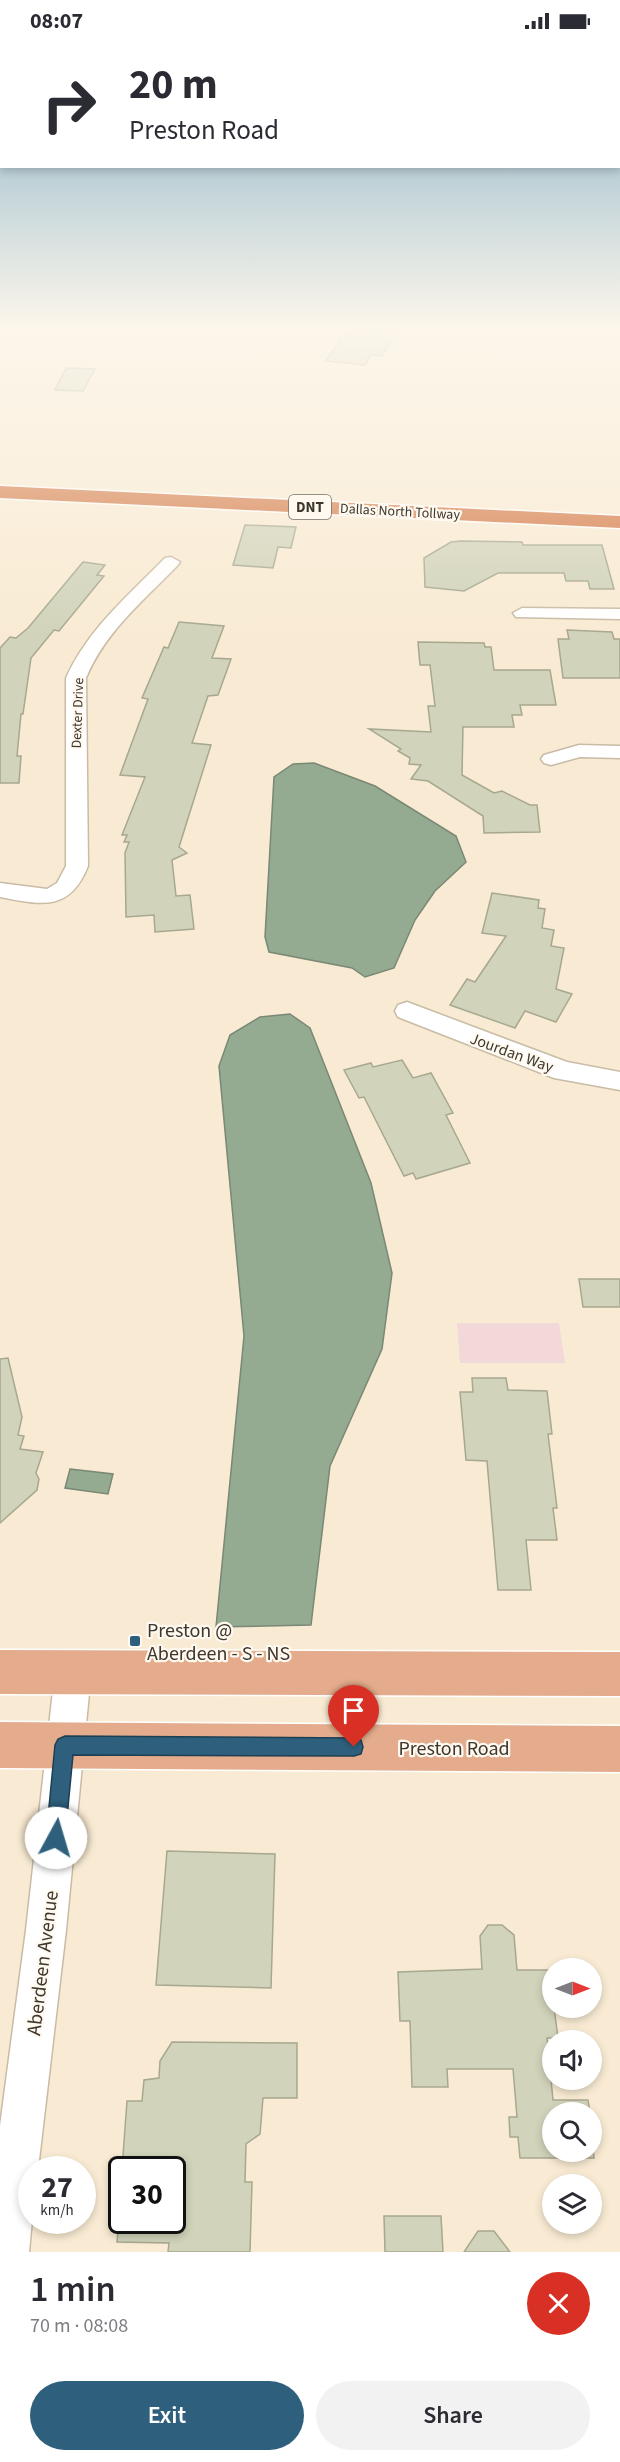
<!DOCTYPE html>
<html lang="en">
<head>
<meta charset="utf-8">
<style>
	:root { --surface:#fff; --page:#f2f2f3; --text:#2b2b33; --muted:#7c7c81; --accent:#2e607d }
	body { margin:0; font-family:"Source Sans 3",sans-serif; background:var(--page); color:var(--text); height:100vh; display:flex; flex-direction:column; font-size:22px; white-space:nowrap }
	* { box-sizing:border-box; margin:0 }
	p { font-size:20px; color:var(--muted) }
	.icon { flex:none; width:33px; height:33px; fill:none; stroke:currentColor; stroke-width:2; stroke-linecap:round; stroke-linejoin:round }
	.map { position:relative; height:2210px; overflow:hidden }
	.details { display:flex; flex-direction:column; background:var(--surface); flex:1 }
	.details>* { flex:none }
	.top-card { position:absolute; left:0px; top:0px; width:621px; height:126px; box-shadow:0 3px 9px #0003; background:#fff; color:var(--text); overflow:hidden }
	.needle { width:39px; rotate:90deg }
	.controls { position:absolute; left:542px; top:1916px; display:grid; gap:12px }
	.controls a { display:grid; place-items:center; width:60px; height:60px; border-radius:50%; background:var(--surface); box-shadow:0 3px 9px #0003; font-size:30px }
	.speed { position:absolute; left:18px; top:2114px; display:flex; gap:12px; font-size:30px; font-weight:700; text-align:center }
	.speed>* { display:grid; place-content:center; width:78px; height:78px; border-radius:50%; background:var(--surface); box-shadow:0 3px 9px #0003; line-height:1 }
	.speed small { font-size:15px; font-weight:400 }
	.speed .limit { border:3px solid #111; border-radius:9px; background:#fff; color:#111 }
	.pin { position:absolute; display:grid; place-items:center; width:51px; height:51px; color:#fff; margin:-62px -26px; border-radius:50% 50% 50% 0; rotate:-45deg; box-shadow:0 0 6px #0007 }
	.pin .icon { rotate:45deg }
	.me { position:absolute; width:66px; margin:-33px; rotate:6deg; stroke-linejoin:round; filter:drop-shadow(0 0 4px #0008) }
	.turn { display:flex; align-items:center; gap:21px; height:126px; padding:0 30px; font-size:27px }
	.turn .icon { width:78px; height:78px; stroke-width:2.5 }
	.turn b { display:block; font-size:42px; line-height:51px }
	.round { display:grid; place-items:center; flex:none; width:63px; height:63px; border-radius:32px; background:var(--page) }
	.head { display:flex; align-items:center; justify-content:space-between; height:102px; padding:0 30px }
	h1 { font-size:36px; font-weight:600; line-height:45px }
	.primary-button { display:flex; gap:12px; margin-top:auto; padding:12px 30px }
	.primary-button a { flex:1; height:69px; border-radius:36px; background:var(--accent); color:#fff; font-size:24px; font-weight:600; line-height:69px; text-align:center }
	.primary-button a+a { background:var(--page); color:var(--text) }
	.status { display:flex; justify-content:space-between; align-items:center; height:42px; padding:0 30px; background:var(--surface); direction:ltr }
	.status svg { height:16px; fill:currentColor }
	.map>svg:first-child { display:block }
	.green { fill:#f2d8d9 }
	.water { fill:#94ab92; stroke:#7a8874; stroke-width:1.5 }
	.building { fill:#d1d3ba; stroke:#a6a88f; stroke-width:1.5 }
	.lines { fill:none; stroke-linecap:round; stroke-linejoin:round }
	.street-casing { stroke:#c9bba5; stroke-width:3 }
	.primary-casing { stroke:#fff; stroke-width:3 }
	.highway-casing { stroke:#fff; stroke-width:3 }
	.street { fill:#fff; fill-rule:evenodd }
	.primary { fill:#e4ac8c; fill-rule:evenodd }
	.highway { fill:#d27440; fill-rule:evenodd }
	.route { fill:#2e607d; stroke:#1e3e51; stroke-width:1.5 }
	.poi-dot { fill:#2e607d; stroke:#fff9f0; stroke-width:2 }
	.labels { text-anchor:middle; stroke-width:4.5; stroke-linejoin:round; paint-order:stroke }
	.far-street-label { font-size:14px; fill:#3d372e; stroke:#fff9f0 }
	.shield { fill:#fff9f0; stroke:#777168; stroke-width:1.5 }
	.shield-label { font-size:15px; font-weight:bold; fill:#3d372e }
	.street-label { font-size:16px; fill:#3d372e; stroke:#fff9f0 }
	.near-poi-label { font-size:20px; fill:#3d372e; stroke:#fff9f0; text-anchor:start }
	.near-street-label { font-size:20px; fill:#3d372e; stroke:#fff9f0 }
</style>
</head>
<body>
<div class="status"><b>08:07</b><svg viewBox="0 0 49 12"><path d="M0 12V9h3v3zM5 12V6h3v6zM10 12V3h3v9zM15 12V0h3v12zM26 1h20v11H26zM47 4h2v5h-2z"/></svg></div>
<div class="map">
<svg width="620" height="2210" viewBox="0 0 620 2210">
	<rect width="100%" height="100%" fill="#f9ebd3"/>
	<!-- green -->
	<path class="green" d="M457,1281H559L565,1321H460Z"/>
	<!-- water -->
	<path class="water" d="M314,721L375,744L456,794L466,820L435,849L415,878L394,926L365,935L352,926L269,910L265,895L274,735L293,722Z
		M290,972L310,986L371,1141L392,1231L382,1307L330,1424L311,1583L216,1585L244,1294L219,1024L230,993L260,975Z
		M70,1427L113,1432L108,1452L65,1446Z"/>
	<!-- building -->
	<path class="building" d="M362,285H399L382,314L371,313L365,323L326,319L348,286L361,287Z
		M66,326L95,327L83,349L55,348Z
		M245,483L296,485L291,506L278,505L273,526L233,523Z
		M461,499L522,500L523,503H602L614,547H590L588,539H566L564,531H498L464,549L425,545L424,516L451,500Z
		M83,520L105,523L97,533L104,534L59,589L54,588L31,616L23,672H21L17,714H21L19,741H0V606L10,595L16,596L28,586Z
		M179,580L224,584L212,616L231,617L218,653L208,654L192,701L211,703L179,805L187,811L172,818L176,854L190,853L194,887L155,890L154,873L126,875L125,811L129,800H124L127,793H122L145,735L120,733L148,657L142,656L164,605L168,606Z
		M567,588L612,590L614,597H620V636H563L558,597H569Z
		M418,600L484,601L485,605H491L494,628H550L556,663H520L522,673H512L514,685H463L462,733L494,751L502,749L530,763H537L540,790L484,791L483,774L428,739L411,737L421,723L409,722L410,716L398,709L401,707L369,687L431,690L428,664H435L430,623H420Z
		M492,851L539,858L538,866L545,867L542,886L554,888L551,904L564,906L556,947L572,952L556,980L525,969L515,986L450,963L467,937L475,940L506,894L482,891Z
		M402,1018L413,1036L431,1031L453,1071L446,1073L470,1121L416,1137L413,1131L404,1134L364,1055L359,1056L344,1028L371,1021L373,1025Z
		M579,1237H620V1265H583Z
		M8,1316L22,1375L18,1393L24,1394L20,1407L43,1410L36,1431L39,1437L37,1448L0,1481V1317Z
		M472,1336H506L508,1348L547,1349L552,1392H548L557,1466H553L557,1498H526L531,1548H498L487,1419L466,1418L460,1350H473Z
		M167,1809L275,1812L271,1946L156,1943Z
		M488,1883H502L514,1893L517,1928H551L552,1965H554L558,1996H547L553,2058H588L590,2070H552V2109H591V2085L594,2116H520L518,2095H510L509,2075H517L513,2027H447L448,2045H412L410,1979H400L398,1930L482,1927L480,1894Z
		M172,2000L297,2001V2056H263L260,2092L246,2102L245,2140H252L250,2210H168L169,2201L117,2200L119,2178H172V2127H122L127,2059H142L144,2038L159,2036L160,2019Z
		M384,2174H441L443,2210H385Z
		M478,2189H494L510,2210H464Z"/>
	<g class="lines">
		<!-- street casing -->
		<g class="street-casing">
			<path id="street" d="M171,515L180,520L177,524C143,559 105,590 86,636L88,824C70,870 41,863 0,855V841L47,847L57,841L66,824V636C88,587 128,554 165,516Z
				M522,566L620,567V577L516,575L513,571Z
				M579,703L620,704V716L580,715L551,723L544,721L541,717L544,713Z
				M407,960L567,1020L620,1030V1048L554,1036L398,975L395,969L398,963Z
				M73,1613L86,1618L91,1631L66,1888L38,2127H32V2178L29,2210H0V2084L26,1888L55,1631L60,1618Z"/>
		</g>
		<!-- primary casing -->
		<g class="primary-casing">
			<path id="primary" d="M0,1608L620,1610V1654L0,1652Z
				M0,1680L620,1684V1730L0,1726Z"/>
		</g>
		<!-- highway casing -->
		<g class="highway-casing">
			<path id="highway" d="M0,444L620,474V486L0,456Z"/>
		</g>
		<!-- street -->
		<use href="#street" class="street"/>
		<!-- primary -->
		<use href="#primary" class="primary"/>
		<!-- highway -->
		<use href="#highway" class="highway"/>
	</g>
	<!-- sky -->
	<linearGradient id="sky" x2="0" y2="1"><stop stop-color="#86b0c6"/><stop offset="0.48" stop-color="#fcf6eb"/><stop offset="1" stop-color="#fcf6eb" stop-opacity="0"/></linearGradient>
	<rect width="620" height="594" fill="url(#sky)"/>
	<!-- route -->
	<path class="route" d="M65,1694L354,1696L361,1698L363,1705L361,1712L354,1714L73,1713L65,1796L62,1803L56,1806L49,1803L46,1796L55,1703L58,1697Z"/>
	<!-- markers -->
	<rect class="poi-dot" x="129" y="1593" width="12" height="12" rx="3"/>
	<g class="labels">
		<!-- far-street labels -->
		<g class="far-street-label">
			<text transform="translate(400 469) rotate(3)" y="5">Dallas North Tollway</text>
			<text transform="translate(77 671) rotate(-88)" y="5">Dexter Drive</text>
		</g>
		<!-- shield labels -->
		<rect class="shield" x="289" y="453" width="42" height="24" rx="4.5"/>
		<g class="shield-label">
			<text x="310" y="470">DNT</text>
		</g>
		<!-- street labels -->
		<g class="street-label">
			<text transform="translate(512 1010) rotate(20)" y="6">Jourdan Way</text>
		</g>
		<!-- near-poi labels -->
		<g class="near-poi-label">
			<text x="147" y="1595">Preston @<tspan x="147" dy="23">Aberdeen - S - NS</tspan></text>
		</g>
		<!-- near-street labels -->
		<g class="near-street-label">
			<text x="454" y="1713">Preston Road</text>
			<text transform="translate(42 1921) rotate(-83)" y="7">Aberdeen Avenue</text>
		</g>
	</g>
</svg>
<div class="controls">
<a><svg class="needle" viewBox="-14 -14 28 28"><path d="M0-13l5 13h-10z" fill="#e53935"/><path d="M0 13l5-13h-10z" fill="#7c7c81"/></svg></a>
<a><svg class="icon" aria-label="sound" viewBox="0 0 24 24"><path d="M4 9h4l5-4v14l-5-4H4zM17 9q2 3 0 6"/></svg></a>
<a><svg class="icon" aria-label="search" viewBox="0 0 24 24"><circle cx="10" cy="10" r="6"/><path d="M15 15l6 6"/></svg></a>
<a><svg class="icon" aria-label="layers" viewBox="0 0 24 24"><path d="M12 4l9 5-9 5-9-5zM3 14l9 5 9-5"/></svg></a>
</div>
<div class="speed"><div>27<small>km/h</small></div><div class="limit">30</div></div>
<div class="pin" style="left:354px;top:1705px;background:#d93025"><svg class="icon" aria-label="arrive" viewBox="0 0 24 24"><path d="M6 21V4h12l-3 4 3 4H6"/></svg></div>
<svg class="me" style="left:56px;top:1796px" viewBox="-20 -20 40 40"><circle r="19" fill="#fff"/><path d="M0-13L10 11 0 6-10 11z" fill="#2e607d"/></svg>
<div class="top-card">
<div class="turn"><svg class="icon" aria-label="right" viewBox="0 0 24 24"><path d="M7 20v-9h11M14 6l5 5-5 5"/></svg><div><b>20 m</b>Preston Road</div></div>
</div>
</div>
<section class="details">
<div class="head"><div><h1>1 min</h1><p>70 m · 08:08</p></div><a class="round" style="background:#d93025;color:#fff"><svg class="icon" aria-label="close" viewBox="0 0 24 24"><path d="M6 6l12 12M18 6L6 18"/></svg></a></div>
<div class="primary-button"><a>Exit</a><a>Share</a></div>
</section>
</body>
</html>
